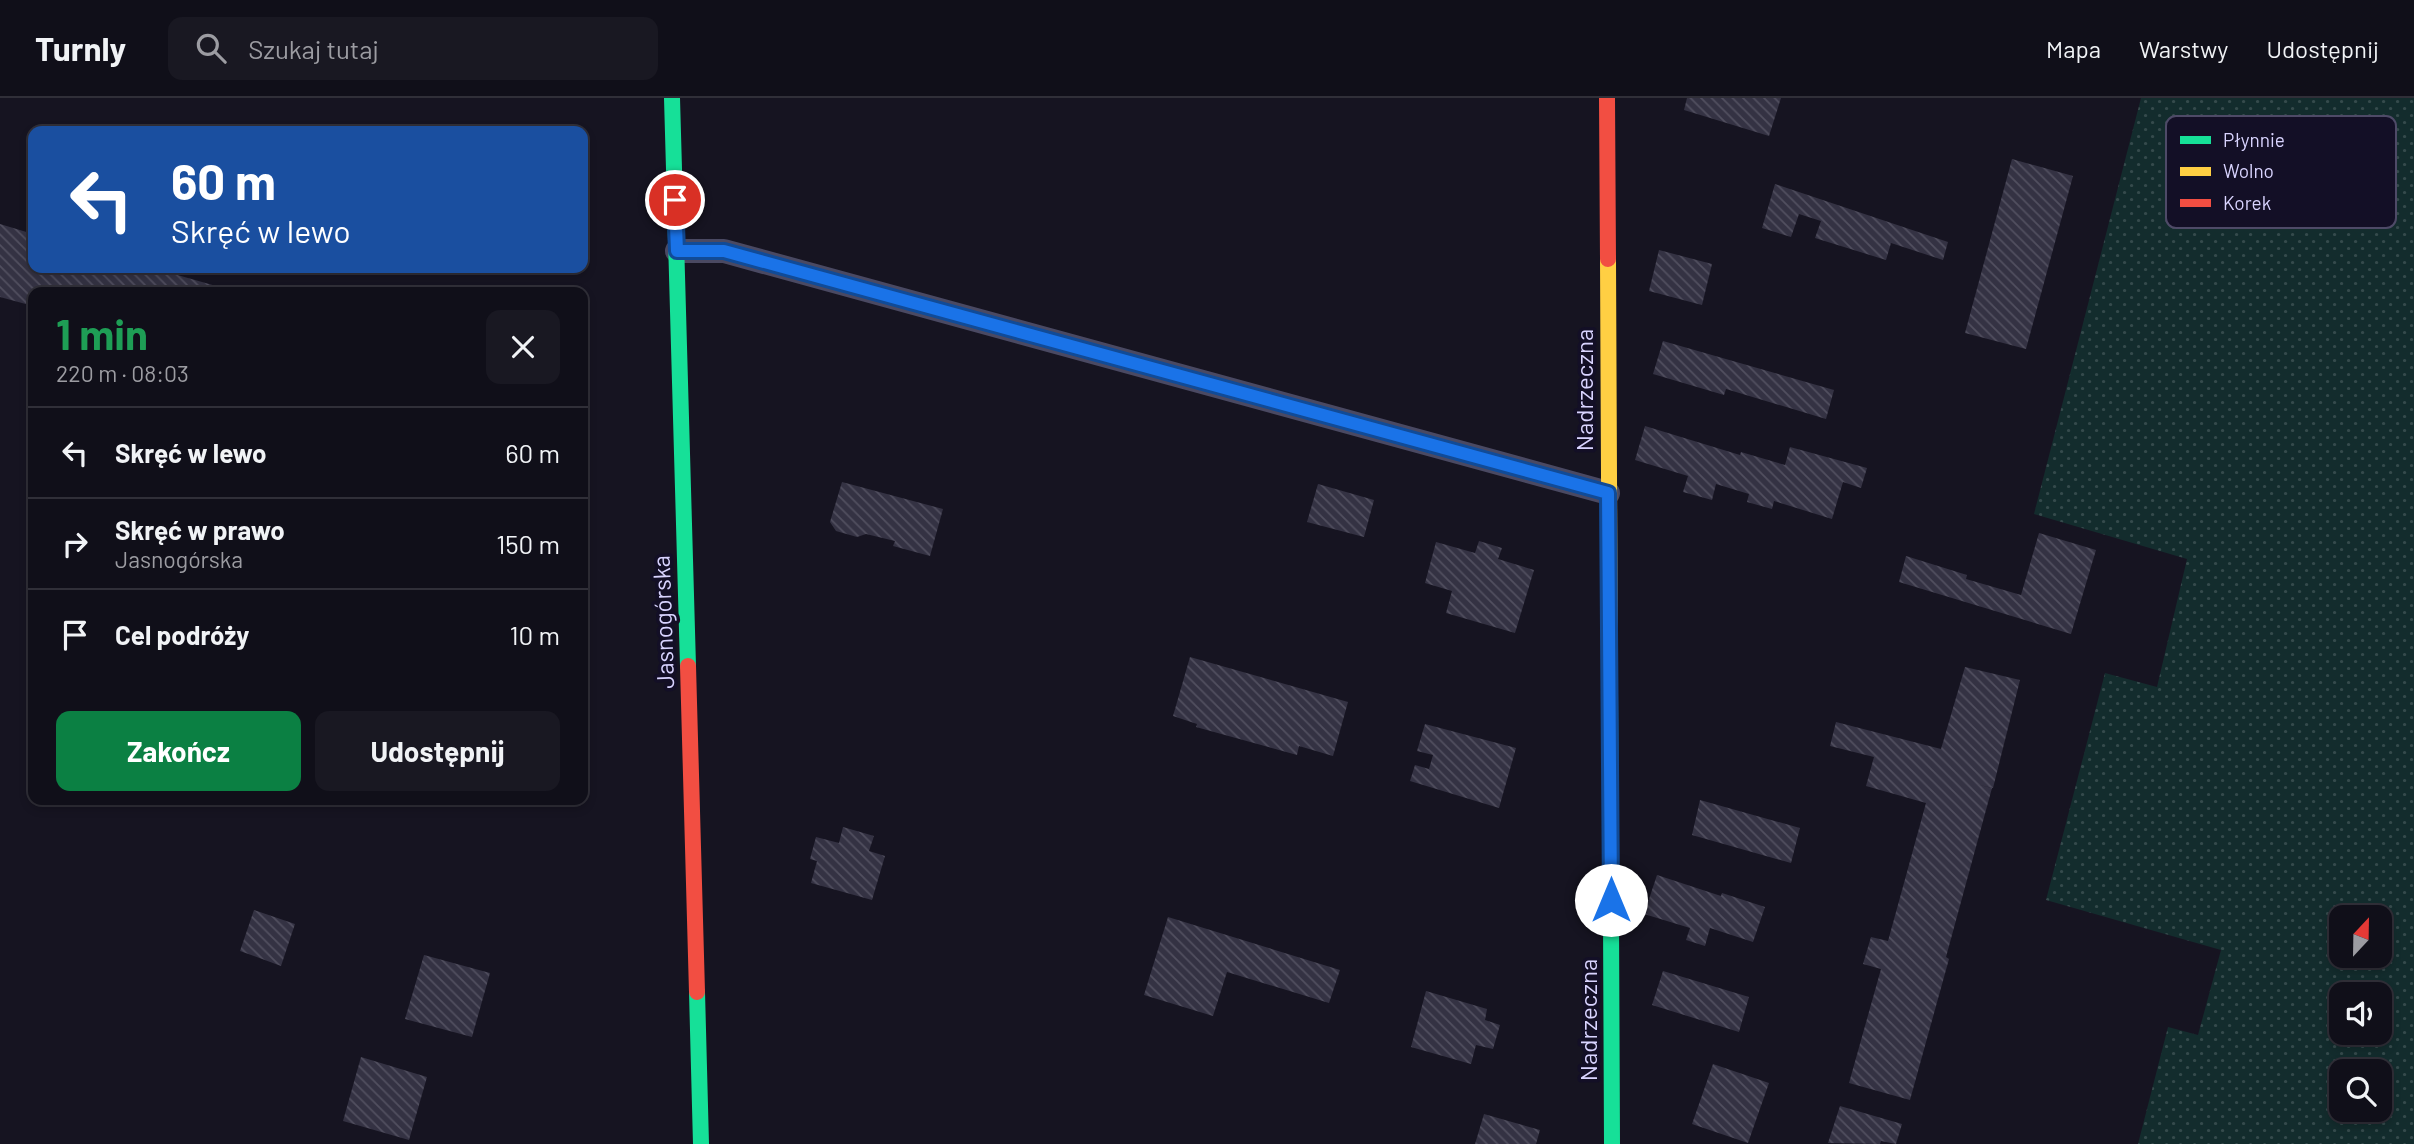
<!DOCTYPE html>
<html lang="pl">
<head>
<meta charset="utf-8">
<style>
	:root { --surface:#100f19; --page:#191822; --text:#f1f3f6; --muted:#9c9ca2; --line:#302f38; --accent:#0b8043 }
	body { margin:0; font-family:Barlow,sans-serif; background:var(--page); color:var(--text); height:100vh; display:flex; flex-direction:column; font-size:26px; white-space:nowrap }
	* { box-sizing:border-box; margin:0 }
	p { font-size:23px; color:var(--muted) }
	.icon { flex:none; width:38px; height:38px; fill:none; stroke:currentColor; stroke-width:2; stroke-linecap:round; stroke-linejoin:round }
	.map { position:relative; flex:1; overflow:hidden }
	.side { position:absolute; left:28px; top:189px; width:560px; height:518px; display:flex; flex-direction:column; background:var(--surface); border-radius:14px; box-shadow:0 4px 10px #0003,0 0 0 2px var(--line) }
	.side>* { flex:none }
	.guide { position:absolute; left:28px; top:28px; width:560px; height:147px; border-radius:14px; box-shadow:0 4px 10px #0003,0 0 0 2px var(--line); background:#1a4fa0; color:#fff; overflow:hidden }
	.needle { width:46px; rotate:22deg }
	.tools { position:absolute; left:2329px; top:807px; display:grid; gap:14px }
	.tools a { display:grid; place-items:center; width:63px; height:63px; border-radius:14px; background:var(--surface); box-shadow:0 4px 10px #0003,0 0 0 2px var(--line); font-size:35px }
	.pin { position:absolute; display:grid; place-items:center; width:60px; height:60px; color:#fff; margin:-30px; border:4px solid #fff; border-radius:50%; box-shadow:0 2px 7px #0007 }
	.me { position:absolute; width:77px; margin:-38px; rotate:0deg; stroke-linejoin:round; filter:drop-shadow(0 0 5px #0008) }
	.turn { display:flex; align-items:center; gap:24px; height:147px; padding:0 28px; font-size:32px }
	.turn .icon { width:91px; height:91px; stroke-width:2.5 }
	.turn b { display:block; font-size:49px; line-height:60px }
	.round { display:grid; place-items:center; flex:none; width:74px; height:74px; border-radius:14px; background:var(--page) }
	.headline { display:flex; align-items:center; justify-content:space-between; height:119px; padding:0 28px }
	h1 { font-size:42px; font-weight:700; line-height:52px; color:#1e9e55 }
	.action { display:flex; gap:14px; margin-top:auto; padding:14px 28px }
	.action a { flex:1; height:80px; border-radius:14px; background:var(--accent); color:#fff; font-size:28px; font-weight:700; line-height:80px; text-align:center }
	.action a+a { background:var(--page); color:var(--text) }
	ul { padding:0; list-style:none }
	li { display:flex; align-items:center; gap:21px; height:91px; padding:0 28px; border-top:2px solid var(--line) }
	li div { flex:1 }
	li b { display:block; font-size:26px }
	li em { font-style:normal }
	header { display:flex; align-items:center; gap:42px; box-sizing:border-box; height:98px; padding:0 35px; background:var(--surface); border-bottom:2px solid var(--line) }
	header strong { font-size:33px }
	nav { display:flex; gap:38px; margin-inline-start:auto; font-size:24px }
	.search { width:490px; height:63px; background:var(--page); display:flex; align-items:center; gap:18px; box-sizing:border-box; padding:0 24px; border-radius:14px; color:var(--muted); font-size:26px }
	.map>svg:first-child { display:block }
	.grass { fill:url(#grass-dots); fill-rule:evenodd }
	.building { fill:url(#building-back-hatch) }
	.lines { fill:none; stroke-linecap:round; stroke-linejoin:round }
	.lane { stroke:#4a4962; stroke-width:24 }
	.fast { stroke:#16e098; stroke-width:16 }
	.slow { stroke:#ffcf43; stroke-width:16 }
	.jam { stroke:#f24e42; stroke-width:16 }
	.route-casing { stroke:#114b97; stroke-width:18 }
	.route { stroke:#1a73e8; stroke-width:12 }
	.labels { text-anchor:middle; stroke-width:7; stroke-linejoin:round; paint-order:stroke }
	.street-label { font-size:24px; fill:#d9d4ff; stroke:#130f26 }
	.key { fill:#130f26; stroke:#4e4a67; stroke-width:2 }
	.key-label { font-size:19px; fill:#d9d4ff }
</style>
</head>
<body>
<header>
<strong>Turnly</strong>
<div class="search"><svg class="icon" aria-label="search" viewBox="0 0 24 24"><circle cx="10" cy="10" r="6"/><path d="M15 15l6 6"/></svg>Szukaj tutaj</div>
<nav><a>Mapa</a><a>Warstwy</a><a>Udostępnij</a></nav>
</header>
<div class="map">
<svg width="2414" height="1046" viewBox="0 0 2414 1046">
	<defs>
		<pattern id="grass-dots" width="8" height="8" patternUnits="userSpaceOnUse" patternTransform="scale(1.75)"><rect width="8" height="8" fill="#132c2d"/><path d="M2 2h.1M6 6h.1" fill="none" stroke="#354a4c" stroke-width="1.8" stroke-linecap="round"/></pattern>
		<pattern id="building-back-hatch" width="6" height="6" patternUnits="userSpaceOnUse" patternTransform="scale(1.75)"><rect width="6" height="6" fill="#343243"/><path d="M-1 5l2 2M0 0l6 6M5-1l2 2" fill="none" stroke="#514f5f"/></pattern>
	</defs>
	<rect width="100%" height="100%" fill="#161421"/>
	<!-- grass -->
	<path class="grass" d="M2141,0H2414V1046H2138L2168,929L2198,937L2221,852L2046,802L2105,575L2157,589L2187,461L2034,416ZM2342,819H2380V858H2342ZM2342,896H2380V934H2342ZM2342,973H2380V1012H2342Z"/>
	<!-- building -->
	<path class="building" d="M1687,0H1781L1769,38L1684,12Z
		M2012,61L2073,78L2026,251L1965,235Z
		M1775,86L1948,144L1943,162L1891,145L1886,162L1815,140L1821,123L1799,116L1791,139L1762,130Z
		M0,126L33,136V170H153L237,194H105L79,187L77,194H33V208L0,199Z
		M1659,152L1712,166L1702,207L1649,193Z
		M1663,243L1834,292L1826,321L1726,291L1724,297L1653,276Z
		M1645,328L1740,357L1741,354L1785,367L1790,349L1867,370L1861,390L1843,384L1832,421L1774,403L1772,411L1747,404L1749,396L1716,386L1712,402L1683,394L1688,378L1635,362Z
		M842,384L943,411L930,458L893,448L895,443L866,436L857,439L836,433L830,424Z
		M1318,386L1374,402L1364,439L1307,424Z
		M2039,435L2096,452L2071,536L1899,484L1906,458L1967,477L1966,481L2021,497Z
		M1479,443L1502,450L1498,461L1534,472L1515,535L1446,515L1452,493L1425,485L1436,444L1475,455Z
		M1190,559L1348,604L1333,658L1299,648L1297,657L1196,629L1197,626L1173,618Z
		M1965,569L2020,582L1993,690L1975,686L1992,690L1946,859L1949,861L1910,1002L1849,985L1881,871L1863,866L1871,839L1888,843L1926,705L1866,688L1874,659L1830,648L1836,624L1941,651Z
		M1425,626L1516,650L1499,710L1410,683L1415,667L1429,671L1433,657L1417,653Z
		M1700,702L1800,730L1791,765L1692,737Z
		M843,729L874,738L869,753L885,758L872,802L811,785L817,763L810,761L816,739L839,745Z
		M1657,777L1721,798L1722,795L1765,809L1753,844L1710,830L1705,848L1686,842L1690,830L1644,816Z
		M254,812L295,826L281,868L240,853Z
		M1168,819L1340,872L1329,905L1227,874L1213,918L1144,897Z
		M424,857L490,875L472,939L405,921Z
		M1663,873L1749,899L1739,934L1652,907Z
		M1426,893L1487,911L1485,922L1500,927L1493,951L1476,947L1471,966L1411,949Z
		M361,959L427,979L409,1042L343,1023Z
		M1713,966L1769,985L1748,1045L1692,1026Z
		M1840,1008L1902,1026L1896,1046L1881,1043L1880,1046L1828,1045Z
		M1484,1016L1540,1032L1536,1046H1475Z"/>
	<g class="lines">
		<!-- lane -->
		<path class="lane" d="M677,153H724L1608,395"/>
		<!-- fast -->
		<path class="fast" d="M672,0L688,568
			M1610,593L1612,1046
			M697,894L701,1046"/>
		<!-- slow -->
		<path class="slow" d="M1608,161L1610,593"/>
		<!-- jam -->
		<path class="jam" d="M1607,0L1608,161
			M688,568L697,894"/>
	</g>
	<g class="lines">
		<!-- route casing -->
		<g class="route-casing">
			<path id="route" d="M675,102L677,153H724L1608,395L1611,802"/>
		</g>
		<!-- route -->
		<use href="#route" class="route"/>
	</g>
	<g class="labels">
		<!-- street labels -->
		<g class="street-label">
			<text transform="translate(1585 292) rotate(-90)" y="8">Nadrzeczna</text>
			<text transform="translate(664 524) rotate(-92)" y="8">Jasnogórska</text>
			<text transform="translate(1589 922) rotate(-90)" y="8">Nadrzeczna</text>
		</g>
	</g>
	<!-- legend -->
	<rect x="2166" y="18" width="230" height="112" rx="10" class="key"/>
	<rect x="2180" y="38" width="31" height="8" fill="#16e098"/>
	<rect x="2180" y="69" width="31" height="9" fill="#ffcf43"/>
	<rect x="2180" y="101" width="31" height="8" fill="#f24e42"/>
	<g class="key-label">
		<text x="2223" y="49">Płynnie</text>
		<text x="2223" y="80">Wolno</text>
		<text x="2223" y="112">Korek</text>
	</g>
</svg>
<div class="tools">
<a><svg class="needle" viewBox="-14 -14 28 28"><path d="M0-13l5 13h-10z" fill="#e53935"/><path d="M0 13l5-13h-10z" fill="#9c9ca2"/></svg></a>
<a><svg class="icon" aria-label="sound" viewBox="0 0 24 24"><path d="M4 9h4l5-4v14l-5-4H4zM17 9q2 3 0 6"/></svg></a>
<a><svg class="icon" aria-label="search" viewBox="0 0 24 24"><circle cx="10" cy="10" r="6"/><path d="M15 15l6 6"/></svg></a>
</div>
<div class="pin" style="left:675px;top:102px;background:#d93025"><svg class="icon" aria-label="arrive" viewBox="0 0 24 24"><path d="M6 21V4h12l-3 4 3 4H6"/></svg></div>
<svg class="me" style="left:1611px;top:802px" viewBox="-20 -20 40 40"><circle r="19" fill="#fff"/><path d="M0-13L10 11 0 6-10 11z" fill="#1a73e8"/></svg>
<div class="guide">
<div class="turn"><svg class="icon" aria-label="left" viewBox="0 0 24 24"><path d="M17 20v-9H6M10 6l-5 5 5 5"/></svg><div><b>60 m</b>Skręć w lewo</div></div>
</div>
<section class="side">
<div class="headline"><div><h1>1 min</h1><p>220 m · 08:03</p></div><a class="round"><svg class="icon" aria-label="close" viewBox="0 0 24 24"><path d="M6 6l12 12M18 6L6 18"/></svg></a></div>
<ul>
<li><svg class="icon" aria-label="left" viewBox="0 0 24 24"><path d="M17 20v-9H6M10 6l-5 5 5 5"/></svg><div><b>Skręć w lewo</b></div><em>60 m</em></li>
<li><svg class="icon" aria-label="right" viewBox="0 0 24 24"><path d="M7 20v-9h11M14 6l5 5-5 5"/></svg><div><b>Skręć w prawo</b><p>Jasnogórska</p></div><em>150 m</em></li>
<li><svg class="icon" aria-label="arrive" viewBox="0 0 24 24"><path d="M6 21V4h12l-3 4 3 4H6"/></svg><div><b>Cel podróży</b></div><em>10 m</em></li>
</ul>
<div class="action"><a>Zakończ</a><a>Udostępnij</a></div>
</section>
</div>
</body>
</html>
